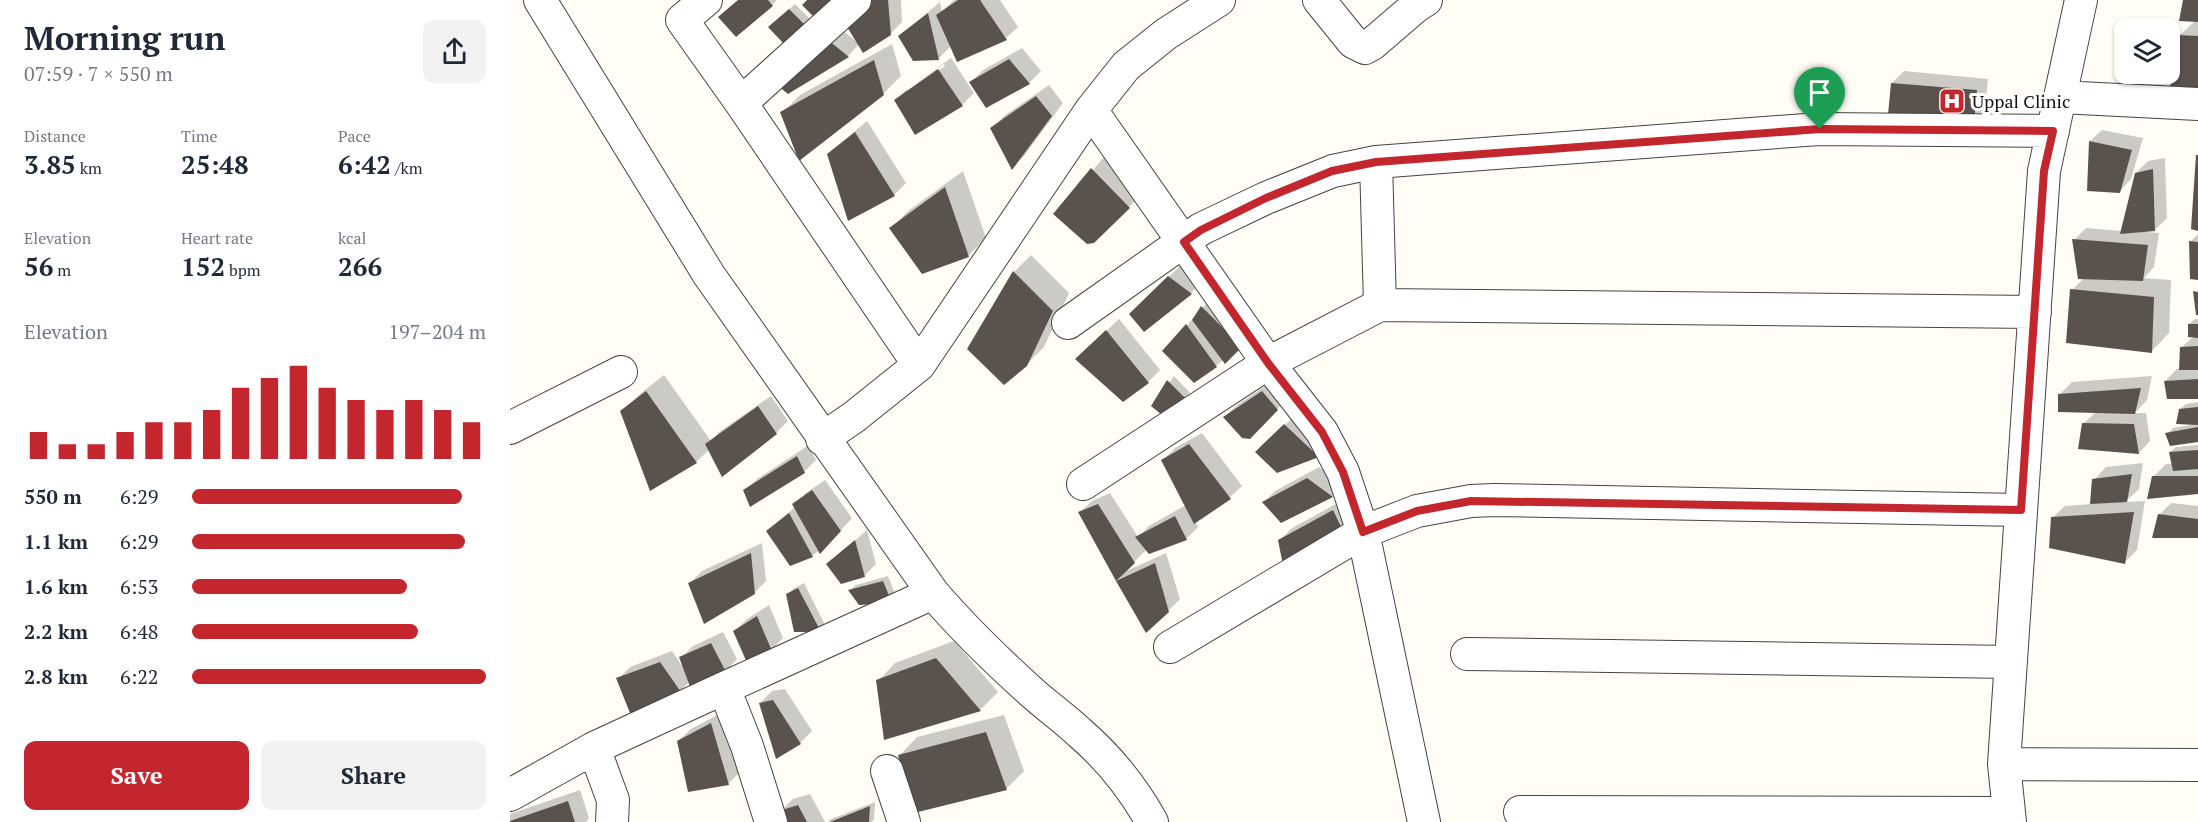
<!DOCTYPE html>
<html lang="en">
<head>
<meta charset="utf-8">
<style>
	body { margin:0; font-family:"PT Serif",serif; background:#f2f2f3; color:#1f2937; height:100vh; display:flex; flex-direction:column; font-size:22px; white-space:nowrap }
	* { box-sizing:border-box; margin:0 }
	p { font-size:20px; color:#747a83 }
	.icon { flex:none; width:33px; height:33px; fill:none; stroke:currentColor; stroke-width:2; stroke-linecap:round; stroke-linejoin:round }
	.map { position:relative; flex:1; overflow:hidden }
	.details { display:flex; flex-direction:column; background:#fff; width:510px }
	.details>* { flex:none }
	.controls { position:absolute; left:1604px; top:18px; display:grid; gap:12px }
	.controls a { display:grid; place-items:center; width:66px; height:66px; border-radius:12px; background:#fff; box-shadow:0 2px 4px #0004; font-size:30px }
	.pin { position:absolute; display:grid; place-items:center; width:51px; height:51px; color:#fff; margin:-62px -26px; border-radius:50% 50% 50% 0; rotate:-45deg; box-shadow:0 0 6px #0007 }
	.pin .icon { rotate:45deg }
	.round { display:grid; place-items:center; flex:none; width:63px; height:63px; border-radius:12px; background:#f2f2f3 }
	.head { display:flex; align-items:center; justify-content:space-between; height:102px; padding:0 24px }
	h1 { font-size:33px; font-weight:700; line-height:45px }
	.figures { display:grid; grid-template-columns:repeat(3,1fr); gap:9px; height:102px; padding:6px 24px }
	.figures div { display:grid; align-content:center }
	.figures b { font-size:26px; font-weight:700 }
	.figures small { font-size:16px; font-weight:400 }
	.figures p { font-size:16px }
	.chart { height:168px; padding:12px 24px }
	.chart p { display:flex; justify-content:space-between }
	.chart svg { width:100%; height:108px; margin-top:6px; stroke:#c4262e; stroke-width:6 }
	.primary-button { display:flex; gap:12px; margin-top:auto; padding:12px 24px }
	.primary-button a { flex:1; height:69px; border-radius:12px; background:#c4262e; color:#fff; font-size:24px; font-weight:700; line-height:69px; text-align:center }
	.primary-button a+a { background:#f2f2f3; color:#1f2937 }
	ul { padding:0 24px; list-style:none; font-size:20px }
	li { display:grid; grid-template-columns:96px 72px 1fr; align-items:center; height:45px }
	li i { height:15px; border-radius:8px; background:#c4262e }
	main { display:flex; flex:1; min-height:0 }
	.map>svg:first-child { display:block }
	.shadow { fill:#0003 }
	.building { fill:#5a524d }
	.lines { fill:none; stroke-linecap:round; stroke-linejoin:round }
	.minor-casing { stroke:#444; stroke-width:34 }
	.minor { stroke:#fff; stroke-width:32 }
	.route-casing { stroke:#fff; stroke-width:12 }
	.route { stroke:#c4262e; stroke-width:8 }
	.labels { text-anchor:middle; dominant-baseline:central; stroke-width:6; stroke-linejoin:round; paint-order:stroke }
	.poi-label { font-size:18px; fill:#111; stroke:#fff; text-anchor:start }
</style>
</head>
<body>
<main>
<section class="details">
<div class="head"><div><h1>Morning run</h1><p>07:59 · 7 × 550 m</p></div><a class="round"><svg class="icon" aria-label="share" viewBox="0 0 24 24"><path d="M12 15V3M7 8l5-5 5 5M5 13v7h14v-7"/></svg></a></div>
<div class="figures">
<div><p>Distance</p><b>3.85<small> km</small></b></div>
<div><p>Time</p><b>25:48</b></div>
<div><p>Pace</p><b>6:42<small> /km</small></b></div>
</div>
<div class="figures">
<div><p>Elevation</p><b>56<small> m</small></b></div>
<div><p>Heart rate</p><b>152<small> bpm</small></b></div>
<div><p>kcal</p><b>266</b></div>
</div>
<div class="chart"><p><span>Elevation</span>197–204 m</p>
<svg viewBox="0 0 160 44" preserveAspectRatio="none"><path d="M5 44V33M15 44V38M25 44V38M35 44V33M45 44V29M55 44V29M65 44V24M75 44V15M85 44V11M95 44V6M105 44V15M115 44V20M125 44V24M135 44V20M145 44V24M155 44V29"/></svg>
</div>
<ul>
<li><b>550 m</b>6:29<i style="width:92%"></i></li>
<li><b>1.1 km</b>6:29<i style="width:93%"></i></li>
<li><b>1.6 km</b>6:53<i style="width:73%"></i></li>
<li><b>2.2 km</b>6:48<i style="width:77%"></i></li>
<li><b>2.8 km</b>6:22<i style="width:100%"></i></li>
</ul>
<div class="primary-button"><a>Save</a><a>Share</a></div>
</section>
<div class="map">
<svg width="1688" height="822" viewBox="0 0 1688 822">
	<rect width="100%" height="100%" fill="#fffdf5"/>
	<path class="shadow" d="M228,0h39l-5,5z
		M361,0h30l1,22 -12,12 -31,10 -11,12 -60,36 53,-63 16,13 1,-32z
		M444,0h46l18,27 -12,11 -48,22 -6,-15 -14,14 -39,-22 41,-35 2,9z
		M1675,0h13v88l-19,-52 17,-16z
		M285,4l15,15 -24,24 -10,-22z
		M382,44l9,32 -18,18 -101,19 18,-18z
		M512,48l19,23 -12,12 -42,23 -16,-24 12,-12z
		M441,58l23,35 -12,12 -46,28 -20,-33 11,-11v4l38,-27 -1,-2 -36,25z
		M1394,71l84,8 -3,30 -11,12 -82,-38z
		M539,85l14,18 -39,53 -12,12 -20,-40 12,-12z
		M357,121l39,62 -12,12 -66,-41z
		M1592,130l41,8 -12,41 -12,13 -29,-51z
		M594,157l37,38 -47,47 -39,-28z
		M1655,158l2,60 -12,12h-9v2l13,1 -5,34 -10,11 27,2 -2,53 -17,18 -80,-61 12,-12 -10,-38 12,-12 36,3 14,-58 12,-12z
		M453,171l23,67 -17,17 -47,17 -31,-43 17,-18z
		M1688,234v44l-7,-37z
		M521,255l38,38 -25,54 -18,18 -57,-16 45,-77z
		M671,265l22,16 -12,12 -47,37 -13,-16z
		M704,295l39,39 -37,32 -52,-15z
		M609,319l41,51 -12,12 -25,18 -46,-41z
		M1685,319h3v79l-33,-17 12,-12h4v-21l13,-12 -5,-12z
		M154,375l47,66 8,-9 52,-36 17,25 -12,12 -66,16 -14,13 -74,-51 18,-17z
		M664,376l16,17 -5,5 -32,7z
		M1642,376l-5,24 -12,13h11l4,28 -11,12 -56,-29 13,-12 -36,-18 12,-12z
		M764,380l15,17 -40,41 -24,-21 12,-12z
		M1688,402v38l-31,-6 6,-6 17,-3 -10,-16 6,-5z
		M787,413l21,43 -60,-4z
		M692,433l40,53 -12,11 -35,24 3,6 -12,12 -39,10 -23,23 42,-19 14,46 -12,12 -51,-30 -37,-69 12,-11 18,-8 28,44 11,-11 37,-21 -23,-45 12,-12z
		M299,445l7,15 -12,12 -59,19 12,-12z
		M1688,445v48l-44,-17 12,-12h7l-3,-12 6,-5z
		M1633,463l-4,26 -14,13 20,-1 -8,49 -12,12 -73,-44 13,-12 26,-2 3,-24 12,-13z
		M809,467l24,18 -11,11 -50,25 -18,-19 11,-11z
		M315,480l27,38 -20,22 -20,16 -44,-25 27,-24 -1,-2 12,-12z
		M835,499l9,18 -12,12 -62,11 12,-12z
		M1661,503l27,3v31l-39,-22z
		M357,530l9,34 -12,12 -36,-12z
		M252,543l4,38 -12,12 -64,-10 12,-12z
		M378,576l8,20 -5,6 -41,-12 6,-5z
		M294,583l21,42 -5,5 -33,-35 6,-6z
		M259,605l14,33 -12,12 -36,-19 12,-12z
		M213,632l14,27 -11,12 -36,10 -10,10 -62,-12 12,-12 42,-16 10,15 -1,-8 12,-12z
		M444,641l44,51 -18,18 -95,28 -7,-57 17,-18z
		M275,689l27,42 -12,12 -40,-40 12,-12z
		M213,712l17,60 -12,12 -50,-43 13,-12z
		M494,715l20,56 -18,18 -106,-34 17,-18z
		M70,790l9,28 -3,4h-76v-8z
		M300,794l15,28h-40l-4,-11 12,-12z
		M365,802l-1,17 -2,3h-44l3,-3z"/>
	<path class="building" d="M228,0h30l5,6 -37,31 -18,-20z
		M297,0h28l-21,17 -12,-12z
		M361,0h17l3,35 -28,18 -19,-31z
		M448,0h22l27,40 -50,22 -21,-47z
		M1673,0h15v22l-19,-1z
		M279,9l17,17 -21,19 -17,-18z
		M418,13l11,47 -26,1 -15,-25z
		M1668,35l20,1v53l-28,-1z
		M318,40l21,17 -61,37 -11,-9z
		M499,59l21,25 -44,24 -17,-26z
		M364,60l10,35 -85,66 -19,-49z
		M428,69l25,37 -48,29 -21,-35z
		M1381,83l86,7 -3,33 -86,-8z
		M526,96l16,20 -40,54 -22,-42z
		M345,132l40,64 -47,25 -21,-67z
		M1579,141l43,9 -12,43 -33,-2z
		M1686,155h2v76l-7,-2z
		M581,168l39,40 -36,35 -7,1 -34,-30z
		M1643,169l2,62 -35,3 15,-61z
		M435,187l24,70 -47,17 -33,-46z
		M1562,239l76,6 -5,36 -65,-2z
		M1679,241l9,1v38l-8,-1z
		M503,271l40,40 -26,55 -23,19 -37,-36z
		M658,276l24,18 -48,38 -15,-18z
		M1560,289l84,8 -2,56 -86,-10z
		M1683,291l5,1v23h-2z
		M691,306l41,41 -17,17 -33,-44z
		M676,324l31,43 -23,16 -32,-32z
		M1678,324h10v14l-10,-1z
		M596,330l43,53 -26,19 -48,-43z
		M1688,346v24h-19l1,-23z
		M1688,379v20h-31l-3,-18z
		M657,380l19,19 -24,16 -11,-9z
		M1631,388l-6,26 -77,-2v-18z
		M136,391l51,72 -47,28 -30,-80z
		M752,391l16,19 -28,29 -8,-1 -19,-21z
		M248,406l19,28 -55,43 -17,-33z
		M1688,407v18l-22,-1 3,-15z
		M1572,423l52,1 5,30 -61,-5z
		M774,424l35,33 -42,16 -22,-21z
		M1688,427v15l-28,4 -5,-13z
		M679,444l42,55 -37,25 -33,-64z
		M1688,450v19l-25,2 -4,-19z
		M287,456l8,17 -55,34 -7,-17z
		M1622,474l-5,28 -37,2 2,-25z
		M1642,476h46v18l-51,5z
		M797,478l26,19 -52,26 -19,-21z
		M302,490l29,41 -21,23 -28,-50z
		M588,504l37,59 -19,18 39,-18 14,49 -23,21 -30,-52 -38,-69z
		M823,510l10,21 -60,34 -5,-25z
		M1624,512l-9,52 -76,-16 2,-31z
		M279,513l24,44 -23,9 -24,-35z
		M1648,514l40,5v19h-46z
		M665,516l12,24 -38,14 -14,-17z
		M345,540l10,37 -24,7 -15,-20z
		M241,553l4,41 -51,30 -16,-41z
		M373,581l9,22 -33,2 -11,-15z
		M288,588l23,44h-27l-8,-38z
		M247,616l15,35 -24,14 -15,-34z
		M201,643l15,29 -34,20 -13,-35z
		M426,658l45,53 -97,29 -8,-60z
		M150,662l21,30 -51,21 -14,-35z
		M263,700l28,44 -25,15 -17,-56z
		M201,723l18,62 -41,7 -11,-51z
		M476,732l21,58 -93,23 -16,-58z
		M58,801l7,21h-65v-1z
		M288,805l9,17h-23l-5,-11z
		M360,806l-1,16h-39z"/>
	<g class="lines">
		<g class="minor-casing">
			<path id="minor" d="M30,0l169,275 224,318c29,34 61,65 94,95 17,16 36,29 53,45 29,25 53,55 72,89
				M196,0l-24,20 59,83
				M345,0l-114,103 178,262
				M809,0l34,42 12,6 7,-4 43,-37 11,-7
				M1550,97l138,7
				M581,110l177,253 54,69 21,40 20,60 61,290
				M866,162l4,143
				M558,323l133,-94 65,-31 67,-27 43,-9 443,-33 234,2
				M0,428l111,-56
				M312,439l32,-22 65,-52 172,-255 35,-44 40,-32 53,-34
				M573,484l185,-121 112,-58 655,7
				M660,647l193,-115 54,-21 54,-10 23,-1 527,10
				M957,654l544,8
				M1494,764l194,1
				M377,771l17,51
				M0,795l84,-47
				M1010,812l489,1
				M102,822l1,-22 -19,-52 130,-60
				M261,822l-24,-76 -23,-58 209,-95
				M1500,822l-6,-58 40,-593 37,-171"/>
		</g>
		<use href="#minor" class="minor"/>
	</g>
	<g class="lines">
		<g class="route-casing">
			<path id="route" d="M1310,129l233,2 -9,40 -23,339 -550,-9 -54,10 -54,21 -20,-60 -21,-40 -54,-69 -84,-121 17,-12 65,-32 66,-27 44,-9z"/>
		</g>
		<use href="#route" class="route"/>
	</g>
	<defs>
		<g id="hospital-square" transform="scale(1.35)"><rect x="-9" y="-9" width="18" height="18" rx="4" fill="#c4262e" stroke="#fff"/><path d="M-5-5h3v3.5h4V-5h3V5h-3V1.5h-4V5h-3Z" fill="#fff"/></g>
	</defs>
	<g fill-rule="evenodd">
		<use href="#hospital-square" x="1442" y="101"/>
	</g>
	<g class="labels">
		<g class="poi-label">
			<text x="1462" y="101">Uppal Clinic</text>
		</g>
	</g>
</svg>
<div class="controls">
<a><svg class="icon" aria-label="layers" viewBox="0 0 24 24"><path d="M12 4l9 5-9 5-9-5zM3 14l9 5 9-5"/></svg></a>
</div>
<div class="pin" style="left:1310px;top:129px;background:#1e9e55"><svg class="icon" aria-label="arrive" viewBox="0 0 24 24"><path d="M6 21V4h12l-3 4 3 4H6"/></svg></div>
</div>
</main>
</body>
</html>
